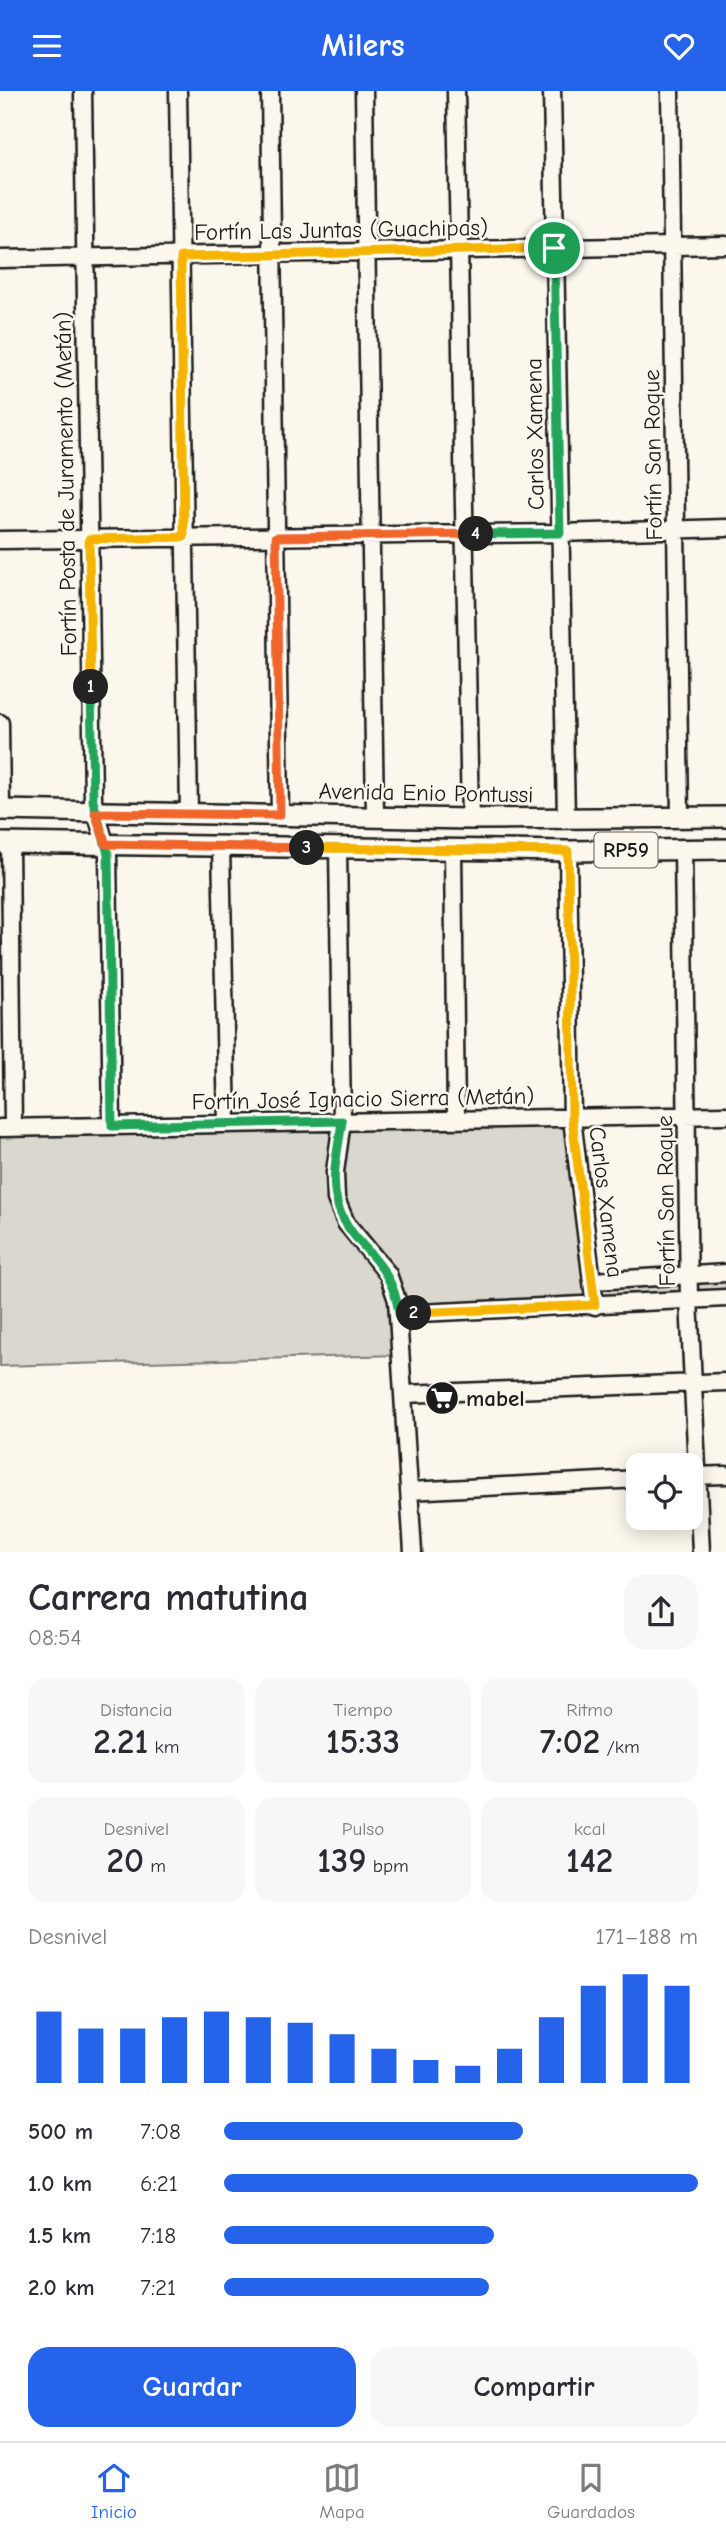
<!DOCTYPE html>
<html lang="es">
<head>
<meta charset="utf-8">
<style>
	body { margin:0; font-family:"Comic Neue",sans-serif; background:#f7f7f7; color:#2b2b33; height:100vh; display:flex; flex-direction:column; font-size:26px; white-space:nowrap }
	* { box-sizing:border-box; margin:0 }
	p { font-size:23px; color:#7c7c81 }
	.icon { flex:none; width:38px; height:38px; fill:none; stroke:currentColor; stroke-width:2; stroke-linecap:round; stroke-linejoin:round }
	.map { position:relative; height:1461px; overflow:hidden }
	.sheet { display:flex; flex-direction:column; background:#fff; flex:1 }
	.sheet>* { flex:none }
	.buttons { position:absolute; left:626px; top:1362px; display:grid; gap:14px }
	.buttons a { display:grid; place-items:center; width:77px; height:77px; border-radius:14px; background:#fff; box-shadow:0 4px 18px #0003; font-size:35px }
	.pin { position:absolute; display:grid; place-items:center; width:60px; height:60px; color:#fff; margin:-30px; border:4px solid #fff; border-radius:50%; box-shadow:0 2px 7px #0007 }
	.km { position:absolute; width:35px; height:35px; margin:-18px; border-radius:50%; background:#222; color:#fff; font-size:19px; line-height:35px; text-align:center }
	.round { display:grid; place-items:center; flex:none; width:74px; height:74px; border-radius:21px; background:#f7f7f7 }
	.head { display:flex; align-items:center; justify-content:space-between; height:119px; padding:0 28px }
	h1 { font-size:38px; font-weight:600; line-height:52px }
	.figures { display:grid; grid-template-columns:repeat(3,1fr); gap:10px; height:119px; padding:7px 28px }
	.figures div { display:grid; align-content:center; border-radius:18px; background:#f7f7f7; text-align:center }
	.figures b { font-size:35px; font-weight:600 }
	.figures small { font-size:19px; font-weight:400 }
	.figures p { font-size:19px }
	.chart { height:196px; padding:14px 28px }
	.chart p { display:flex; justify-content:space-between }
	.chart svg { width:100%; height:126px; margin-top:7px; stroke:#2563eb; stroke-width:6 }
	.cta { display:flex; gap:14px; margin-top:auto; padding:14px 28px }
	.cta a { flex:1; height:80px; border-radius:21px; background:#2563eb; color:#fff; font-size:28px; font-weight:600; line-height:80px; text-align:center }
	.cta a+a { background:#f7f7f7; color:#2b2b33 }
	ul { padding:0 28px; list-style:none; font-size:23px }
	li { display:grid; grid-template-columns:112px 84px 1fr; align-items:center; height:52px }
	li i { height:18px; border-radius:9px; background:#2563eb }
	header { display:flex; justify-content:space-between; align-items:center; height:91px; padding:0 28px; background:#2563eb; color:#fff; font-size:32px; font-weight:600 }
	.tab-bar { display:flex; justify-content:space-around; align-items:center; height:98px; border-top:2px solid #e1e1e2; background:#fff; font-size:19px; color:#7c7c81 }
	.tab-bar a { display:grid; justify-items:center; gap:4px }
	.tab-bar .active { color:#2563eb }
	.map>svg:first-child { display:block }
	.green { fill:#dad7ce; stroke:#7b7a75; stroke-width:2 }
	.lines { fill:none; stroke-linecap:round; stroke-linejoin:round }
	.minor-casing { stroke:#1c1c1c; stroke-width:21 }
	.major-casing { stroke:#1c1c1c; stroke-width:24 }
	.minor { stroke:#fbf7ec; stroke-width:16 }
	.major { stroke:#fbf7ec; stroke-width:19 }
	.split-1-casing { stroke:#fff; stroke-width:14 }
	.split-2-casing { stroke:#fff; stroke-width:14 }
	.split-3-casing { stroke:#fff; stroke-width:14 }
	.split-4-casing { stroke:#fff; stroke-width:14 }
	.split-5-casing { stroke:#fff; stroke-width:14 }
	.split-1 { stroke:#f5b400; stroke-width:9 }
	.split-2 { stroke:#22a559; stroke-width:9 }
	.split-3 { stroke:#f5b400; stroke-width:9 }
	.split-4 { stroke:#f0652b; stroke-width:9 }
	.split-5 { stroke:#22a559; stroke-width:9 }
	.labels { text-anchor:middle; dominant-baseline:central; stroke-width:5; stroke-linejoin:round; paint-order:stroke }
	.shield { fill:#fbf7ec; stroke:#5f5e5a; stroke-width:2 }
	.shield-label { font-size:21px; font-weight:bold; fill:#1c1c1c }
	.street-label { font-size:23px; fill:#1c1c1c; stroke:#fbf7ec }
	.poi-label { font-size:23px; font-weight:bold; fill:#1c1c1c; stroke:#fbf7ec; text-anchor:start }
</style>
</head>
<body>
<header><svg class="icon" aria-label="menu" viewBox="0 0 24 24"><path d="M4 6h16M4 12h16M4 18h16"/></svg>Milers<svg class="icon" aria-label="heart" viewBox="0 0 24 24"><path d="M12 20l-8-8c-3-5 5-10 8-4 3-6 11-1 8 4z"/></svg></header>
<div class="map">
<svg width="726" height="1461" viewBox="0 0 726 1461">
	<rect width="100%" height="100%" fill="#fbf7ec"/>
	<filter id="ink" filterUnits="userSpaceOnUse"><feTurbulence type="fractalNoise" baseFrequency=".0143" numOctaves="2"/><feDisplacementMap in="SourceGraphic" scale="14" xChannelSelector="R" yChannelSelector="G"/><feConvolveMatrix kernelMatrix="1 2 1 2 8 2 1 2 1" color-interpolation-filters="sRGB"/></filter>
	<g filter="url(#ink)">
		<path class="green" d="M571,1030l19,160 136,-7v22l-328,18 1,41 -399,11v-235z"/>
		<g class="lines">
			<g class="minor-casing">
				<path id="minor" d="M83,0l10,710 15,53 4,272
					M178,0l11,723
					M270,0l10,724
					M364,0l11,725
					M456,0l14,728
					M552,0l14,728
					M670,0l10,726
					M0,168l726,-14
					M0,449l560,-7 166,-5
					M0,632l1,87
					M10,752l3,284
					M221,755l6,278
					M338,757l4,273 -7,51 1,27 10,24 42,51 9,26 16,252
					M453,759l3,268
					M683,759l6,450 12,252
					M568,760l4,268 23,187
					M0,1037l726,-13
					M593,1190l133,-8
					M399,1223l327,-16
					M404,1303l322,-12
					M691,1385l35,-1
					M409,1400l230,-12"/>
			</g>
			<g class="major-casing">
				<path id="major" d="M0,719l470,9 256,-2
					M0,752l568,8 158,-2"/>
			</g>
			<use href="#minor" class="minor"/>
			<use href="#major" class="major"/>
		</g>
	</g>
	<g class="lines" filter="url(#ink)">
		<g class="split-1-casing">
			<path id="split-1" d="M91,596l-2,-148 95,-2 -3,-280 373,-9"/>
		</g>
		<g class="split-2-casing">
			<path id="split-2" d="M91,596l2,114 15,53 4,272 230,-5c-3,26 -12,55 -5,81 11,45 55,53 62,112l15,-1"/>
		</g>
		<g class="split-3-casing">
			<path id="split-3" d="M307,757l261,3 4,268 23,186 -181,8"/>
		</g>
		<g class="split-4-casing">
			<path id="split-4" d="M307,757l-201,-4 -11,-31 185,2 -4,-278 200,-3"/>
		</g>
		<g class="split-5-casing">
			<path id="split-5" d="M476,443l84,-1 -6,-285"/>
		</g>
		<use href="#split-1" class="split-1"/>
		<use href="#split-2" class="split-2"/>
		<use href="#split-3" class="split-3"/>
		<use href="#split-4" class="split-4"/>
		<use href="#split-5" class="split-5"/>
	</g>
	<defs>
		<g id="supermarket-disc" transform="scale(1.75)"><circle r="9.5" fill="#1c1c1c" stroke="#fbf7ec"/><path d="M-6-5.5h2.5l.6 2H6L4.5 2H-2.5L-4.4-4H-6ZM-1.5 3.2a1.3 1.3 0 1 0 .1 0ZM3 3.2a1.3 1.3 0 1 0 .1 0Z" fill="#fff"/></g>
	</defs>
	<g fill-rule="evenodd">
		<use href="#supermarket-disc" x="442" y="1307"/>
	</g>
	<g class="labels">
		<rect class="shield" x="594.5" y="741.5" width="63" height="35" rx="5"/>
		<g class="shield-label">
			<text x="626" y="759">RP59</text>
		</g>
		<g class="street-label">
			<text transform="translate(341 139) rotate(-1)">Fortín Las Juntas (Guachipas)</text>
			<text transform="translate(535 343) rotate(-91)">Carlos Xamena</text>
			<text transform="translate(653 364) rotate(-91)">Fortín San Roque</text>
			<text transform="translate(66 393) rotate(-91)">Fortín Posta de Juramento (Metán)</text>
			<text transform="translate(426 702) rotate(1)">Avenida Enio Pontussi</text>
			<text transform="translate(363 1008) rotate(-1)">Fortín José Ignacio Sierra (Metán)</text>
			<text transform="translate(666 1110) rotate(-91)">Fortín San Roque</text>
			<text transform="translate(606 1111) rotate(83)">Carlos Xamena</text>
		</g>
		<g class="poi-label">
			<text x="466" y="1307">mabel</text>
		</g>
	</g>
</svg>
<div class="buttons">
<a><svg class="icon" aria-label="locate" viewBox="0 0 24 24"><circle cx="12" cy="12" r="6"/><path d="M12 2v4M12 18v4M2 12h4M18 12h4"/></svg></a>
</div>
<div class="pin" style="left:554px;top:157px;background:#1e9e55"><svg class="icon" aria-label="arrive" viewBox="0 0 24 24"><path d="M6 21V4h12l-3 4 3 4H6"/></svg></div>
<b class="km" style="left:91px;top:596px">1</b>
<b class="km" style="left:414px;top:1222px">2</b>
<b class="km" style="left:307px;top:757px">3</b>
<b class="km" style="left:476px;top:443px">4</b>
</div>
<section class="sheet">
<div class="head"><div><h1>Carrera matutina</h1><p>08:54</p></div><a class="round"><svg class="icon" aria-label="share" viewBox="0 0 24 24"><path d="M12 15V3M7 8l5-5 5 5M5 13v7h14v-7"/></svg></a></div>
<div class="figures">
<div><p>Distancia</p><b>2.21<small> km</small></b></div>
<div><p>Tiempo</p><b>15:33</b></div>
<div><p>Ritmo</p><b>7:02<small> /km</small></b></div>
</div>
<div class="figures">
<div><p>Desnivel</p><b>20<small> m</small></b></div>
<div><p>Pulso</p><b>139<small> bpm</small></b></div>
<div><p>kcal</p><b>142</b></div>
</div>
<div class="chart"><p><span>Desnivel</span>171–188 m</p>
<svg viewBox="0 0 160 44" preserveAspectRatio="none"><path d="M5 44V19M15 44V25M25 44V25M35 44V21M45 44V19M55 44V21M65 44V23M75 44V27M85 44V32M95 44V36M105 44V38M115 44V32M125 44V21M135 44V10M145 44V6M155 44V10"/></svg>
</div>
<ul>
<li><b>500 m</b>7:08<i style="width:63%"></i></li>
<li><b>1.0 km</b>6:21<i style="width:100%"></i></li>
<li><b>1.5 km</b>7:18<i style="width:57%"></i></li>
<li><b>2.0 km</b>7:21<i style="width:56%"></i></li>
</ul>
<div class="cta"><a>Guardar</a><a>Compartir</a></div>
</section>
<nav class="tab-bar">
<a class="active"><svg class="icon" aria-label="home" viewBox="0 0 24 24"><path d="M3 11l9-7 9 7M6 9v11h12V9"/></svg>Inicio</a>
<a><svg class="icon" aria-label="map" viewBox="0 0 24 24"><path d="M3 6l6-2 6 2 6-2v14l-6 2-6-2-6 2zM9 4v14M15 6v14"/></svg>Mapa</a>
<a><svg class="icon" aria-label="saved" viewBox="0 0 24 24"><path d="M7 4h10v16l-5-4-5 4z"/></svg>Guardados</a>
</nav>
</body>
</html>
